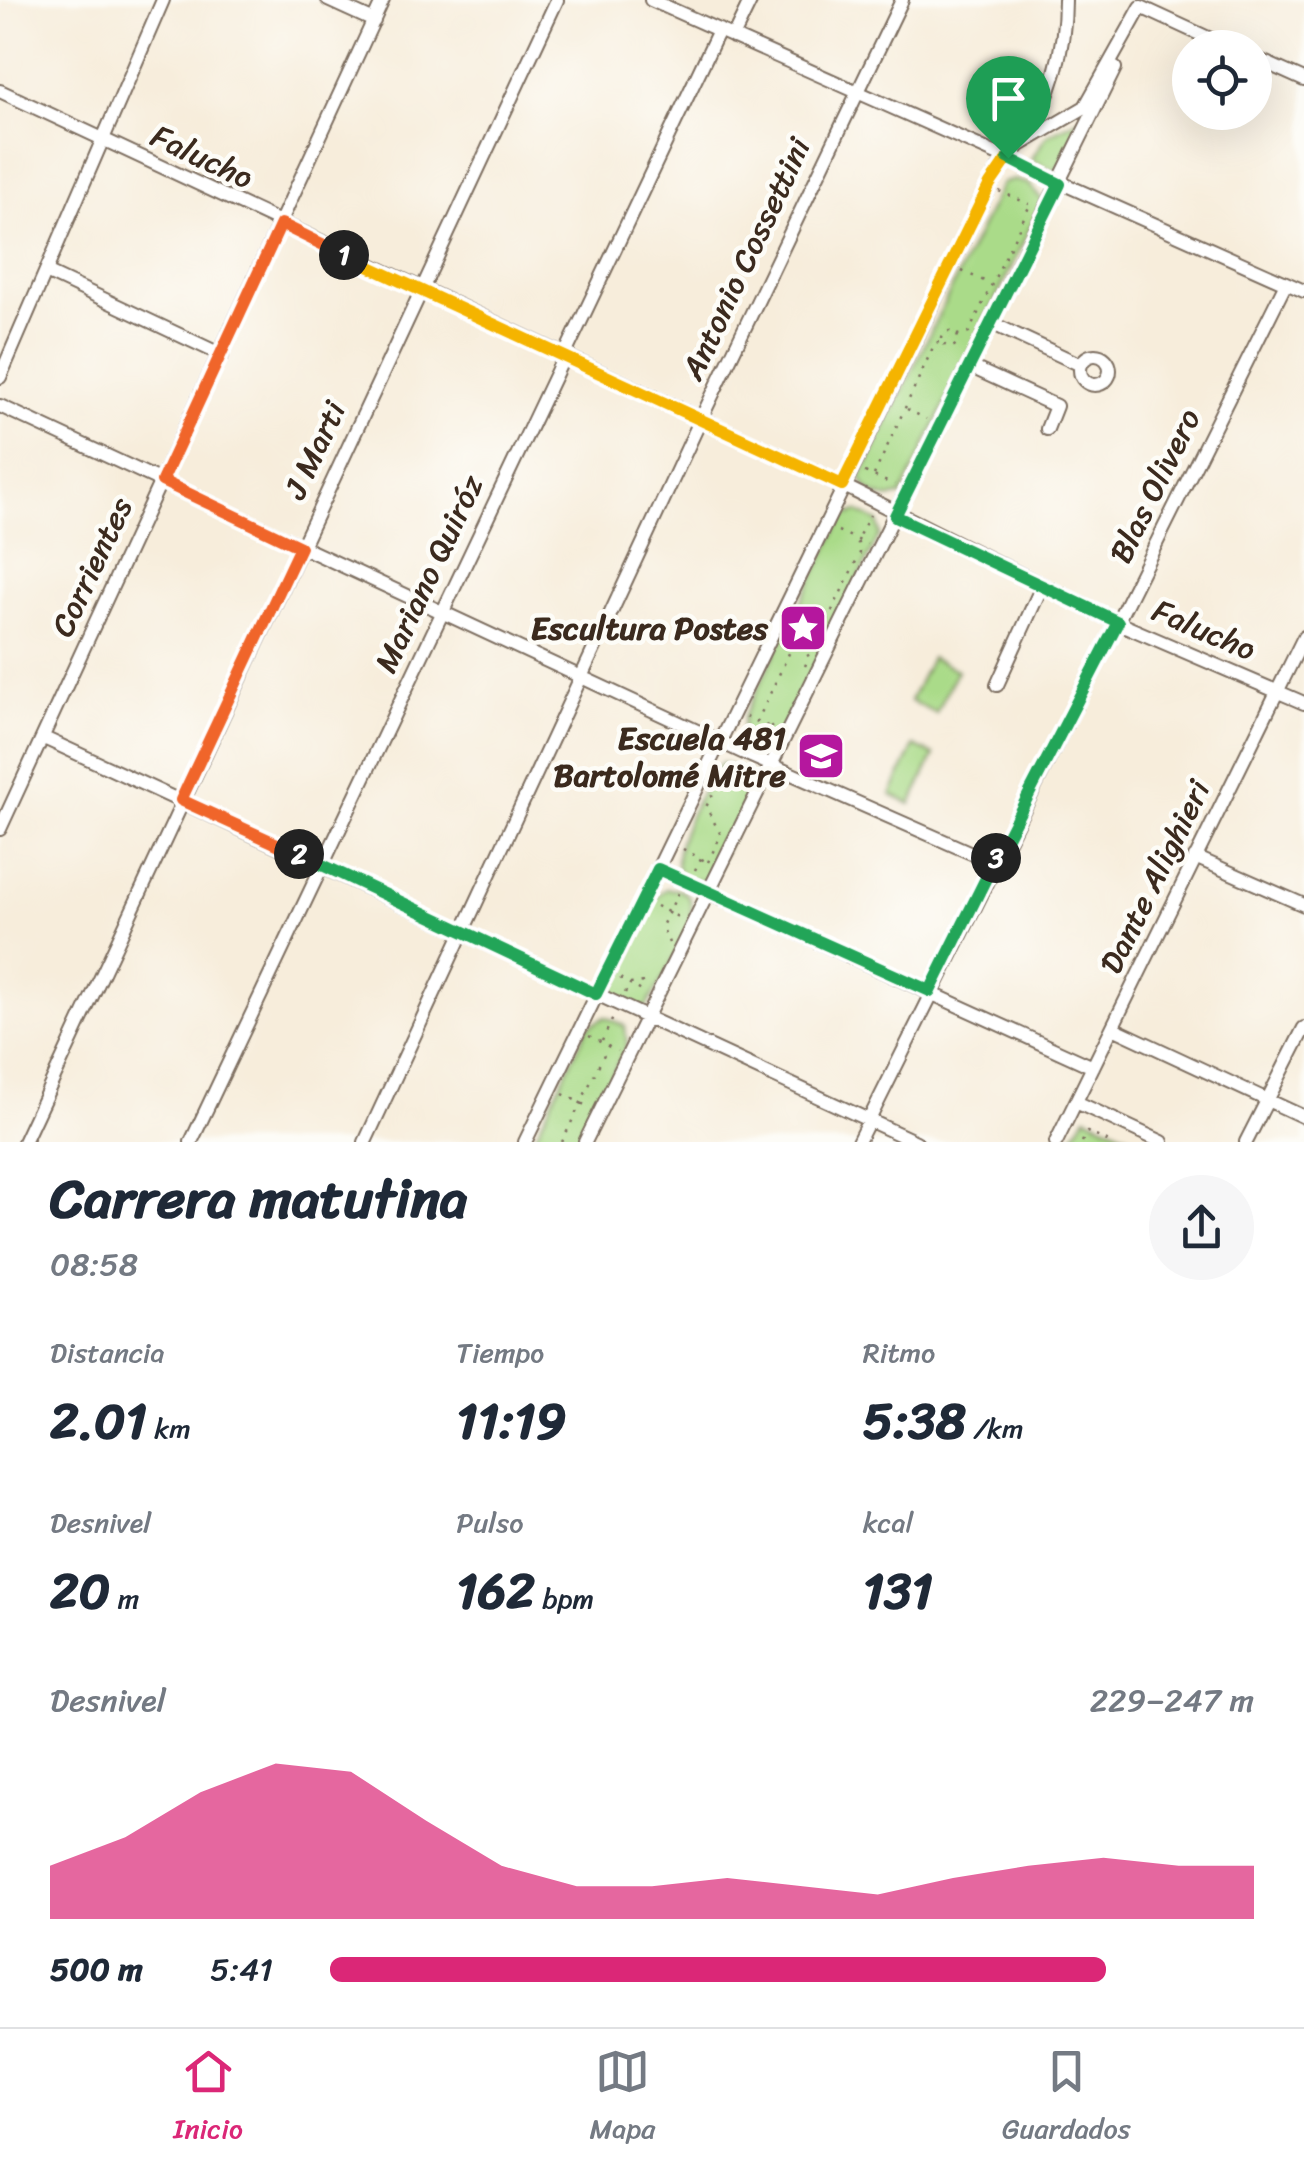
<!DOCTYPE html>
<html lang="es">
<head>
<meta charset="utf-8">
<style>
	body { margin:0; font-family:Sriracha,sans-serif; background:#f6f6f7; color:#1f2937; height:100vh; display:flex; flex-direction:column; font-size:38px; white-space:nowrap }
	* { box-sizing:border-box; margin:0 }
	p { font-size:32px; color:#747a83 }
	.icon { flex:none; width:55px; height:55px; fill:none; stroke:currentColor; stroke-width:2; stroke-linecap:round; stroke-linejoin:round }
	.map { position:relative; height:1142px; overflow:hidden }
	.side { display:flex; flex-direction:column; background:#fff; flex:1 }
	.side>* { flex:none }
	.tools { position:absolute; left:1172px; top:30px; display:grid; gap:20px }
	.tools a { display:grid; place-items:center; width:100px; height:100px; border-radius:50%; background:#fff; box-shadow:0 10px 40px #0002; font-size:50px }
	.pin { position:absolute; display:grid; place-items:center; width:85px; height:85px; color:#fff; margin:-102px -42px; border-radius:50% 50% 50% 0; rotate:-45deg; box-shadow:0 0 10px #0007 }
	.pin .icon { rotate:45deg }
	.km { position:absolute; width:50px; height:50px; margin:-25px; border-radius:50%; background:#222; color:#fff; font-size:28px; line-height:50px; text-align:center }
	.round { display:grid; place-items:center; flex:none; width:105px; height:105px; border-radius:52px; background:#f6f6f7 }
	.headline { display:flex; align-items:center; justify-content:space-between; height:170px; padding:0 50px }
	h1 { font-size:55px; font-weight:700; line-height:75px }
	.metrics { display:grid; grid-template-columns:repeat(3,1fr); gap:15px; height:170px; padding:10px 50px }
	.metrics div { display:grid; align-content:center }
	.metrics b { font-size:50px; font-weight:700 }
	.metrics small { font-size:28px; font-weight:400 }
	.metrics p { font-size:28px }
	.chart { height:280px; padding:20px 50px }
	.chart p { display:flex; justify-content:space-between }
	.chart svg { width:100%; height:180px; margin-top:10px; fill:#db2777; opacity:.7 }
	ul { padding:0 50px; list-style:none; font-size:32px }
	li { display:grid; grid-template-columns:160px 120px 1fr; align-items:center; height:75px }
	li i { height:25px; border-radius:12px; background:#db2777 }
	.menu { display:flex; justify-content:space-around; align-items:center; height:140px; border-top:2px solid #e0e1e3; background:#fff; font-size:28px; color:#747a83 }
	.menu a { display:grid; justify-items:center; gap:5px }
	.menu .on { color:#db2777 }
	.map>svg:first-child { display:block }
	.green { fill:#aadb89; stroke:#728254; stroke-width:2.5 }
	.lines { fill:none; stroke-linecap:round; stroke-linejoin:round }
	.minor-casing { stroke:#7d6e60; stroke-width:16 }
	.path { stroke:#7d6e60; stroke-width:2.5; stroke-dasharray:2.5 8; stroke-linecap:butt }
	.minor { stroke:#fff; stroke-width:12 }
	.split-1-casing { stroke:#fff; stroke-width:20 }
	.split-2-casing { stroke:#fff; stroke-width:20 }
	.split-3-casing { stroke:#fff; stroke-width:20 }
	.split-4-casing { stroke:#fff; stroke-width:20 }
	.split-1 { stroke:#f5b400; stroke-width:12 }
	.split-2 { stroke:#f0652b; stroke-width:12 }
	.split-3 { stroke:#22a559; stroke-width:12 }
	.split-4 { stroke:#22a559; stroke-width:12 }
	.labels { text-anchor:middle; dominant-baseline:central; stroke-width:9; stroke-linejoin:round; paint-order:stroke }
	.street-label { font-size:32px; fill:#3b2a1e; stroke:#fdfcf7 }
	.poi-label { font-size:32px; font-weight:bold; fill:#3b2a1e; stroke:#fdfcf7; text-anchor:end }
</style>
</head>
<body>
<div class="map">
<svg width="1304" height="1142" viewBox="0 0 1304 1142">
	<rect width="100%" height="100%" fill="#fdfcf7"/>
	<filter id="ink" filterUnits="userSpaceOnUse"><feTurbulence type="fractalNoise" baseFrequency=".01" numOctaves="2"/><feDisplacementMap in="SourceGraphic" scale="20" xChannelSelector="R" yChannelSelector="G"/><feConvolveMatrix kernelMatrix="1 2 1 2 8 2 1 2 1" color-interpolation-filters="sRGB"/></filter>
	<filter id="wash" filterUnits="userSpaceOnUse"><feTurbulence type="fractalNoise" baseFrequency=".0048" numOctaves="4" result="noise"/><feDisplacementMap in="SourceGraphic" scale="40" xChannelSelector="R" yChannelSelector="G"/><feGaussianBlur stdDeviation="2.25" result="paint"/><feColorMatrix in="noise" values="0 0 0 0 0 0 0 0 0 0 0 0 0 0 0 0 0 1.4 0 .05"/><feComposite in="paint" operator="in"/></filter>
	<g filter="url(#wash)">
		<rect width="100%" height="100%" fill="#f7eddb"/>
		<path class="green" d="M1086,116l-29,55 -26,-11 16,-25z
			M1014,180l15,4 14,17 -142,295c-19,4 -34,0 -40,-19l141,-294z
			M857,511l21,11 2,12 -105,212 -18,1 -15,-15 2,-16 93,-186 8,-14z
			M931,658l26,12 -21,43 -26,-12z
			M914,746l20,9 -23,49 -20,-9z
			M722,763l28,10 7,15 -49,93 -21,-2 -8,-8c-11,-20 26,-92 43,-108z
			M666,889c61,-4 -6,92 -19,117l-8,3 -24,-11c-9,-23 30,-95 51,-109z
			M605,1017l20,9 2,18 -48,98h-47l56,-115z
			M1086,1116l57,26h-74z"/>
	</g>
	<g filter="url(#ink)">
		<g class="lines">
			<g class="minor-casing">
				<path id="minor" d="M328,0l46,21
					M651,0l653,291
					M1141,7l89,41
					M733,37l18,-37
					M1255,58l49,22
					M0,91l842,394 276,138 186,80
					M1024,139c28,-40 41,-90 41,-139
					M46,272l176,83
					M991,323l90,42
					M1080 370a15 15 0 1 1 30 0a15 15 0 1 1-30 0Z
					M969,366l87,40 -9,23
					M0,377l163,-377
					M0,406l742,346 252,111
					M997,685l45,-99
					M44,738l872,404
					M0,829l383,-829
					M1195,857l109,48
					M658,869l435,198
					M1113,1028l191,89
					M1076,1102l86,40
					M24,1142l533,-1142
					M191,1142l528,-1112
					M365,1142l335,-721 202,-421
					M525,1142l474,-974 21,-23 65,-38 56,-100
					M585,1142l530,-1074
					M858,1142l428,-859
					M1056,1142l248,-505
					M1246,1142l58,-114"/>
			</g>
			<path class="path" d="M999,191l30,13
				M962,271l29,13
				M942 339a8 8 0 1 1 16 0a8 8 0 1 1-16 0Z
				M957,335l12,-3 61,-127
				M907,409l19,10
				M865,472l29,13
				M874,475l61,-132 8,-2
				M838,531l29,13
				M805,666l4,-9 -7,-12 12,-24 14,-2 32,-66 -3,-14 13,-24
				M746,717l24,10
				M770,727l7,-5
				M748,741l43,-92 10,-3
				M717,778l28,14
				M683,849l24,13
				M708,862l13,-27 -15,-28 10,-19 9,1 11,-24
				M695,870l6,-12
				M656,906l24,12
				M669,943l-7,-17 17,-35
				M620,978l23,14
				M625,993l5,-9 21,-3
				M589,1036l28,15
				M602,1041l11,-23
				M563,1094l24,12
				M562,1142l46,-96
				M1082,1142l5,-10 22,10"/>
			<use href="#minor" class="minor"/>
		</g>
	</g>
	<g class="lines" filter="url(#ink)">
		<g class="split-1-casing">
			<path id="split-1" d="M344,255l498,230 148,-301 18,-26"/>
		</g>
		<g class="split-2-casing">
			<path id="split-2" d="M299,854l-118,-54 119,-253 -138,-66 119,-257 63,31"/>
		</g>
		<g class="split-3-casing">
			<path id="split-3" d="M299,854l297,140 62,-125 272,122 66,-133"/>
		</g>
		<g class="split-4-casing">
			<path id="split-4" d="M996,858l122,-236 -223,-106 165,-332 -52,-26"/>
		</g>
		<use href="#split-1" class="split-1"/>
		<use href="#split-2" class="split-2"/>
		<use href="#split-3" class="split-3"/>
		<use href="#split-4" class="split-4"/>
	</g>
	<defs>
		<g id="sight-square" transform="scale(2.5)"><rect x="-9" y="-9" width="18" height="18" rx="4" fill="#b5179e" stroke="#fdfcf7"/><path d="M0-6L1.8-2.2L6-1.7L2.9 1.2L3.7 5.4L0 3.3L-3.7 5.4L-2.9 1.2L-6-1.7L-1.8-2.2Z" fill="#fff"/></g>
		<g id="school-square" transform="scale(2.5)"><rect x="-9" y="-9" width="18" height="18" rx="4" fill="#b5179e" stroke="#fdfcf7"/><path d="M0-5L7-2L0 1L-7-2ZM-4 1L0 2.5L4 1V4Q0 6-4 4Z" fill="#fff"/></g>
	</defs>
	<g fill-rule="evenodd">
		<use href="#sight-square" x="803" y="628"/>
		<use href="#school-square" x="821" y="756"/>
	</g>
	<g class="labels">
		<g class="street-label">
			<text transform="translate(202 157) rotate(25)">Falucho</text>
			<text transform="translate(746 259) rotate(-65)">Antonio Cossettini</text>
			<text transform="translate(315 450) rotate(-65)">J Marti</text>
			<text transform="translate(1155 486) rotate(-64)">Blas Olivero</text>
			<text transform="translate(92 567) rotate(-65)">Corrientes</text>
			<text transform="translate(429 574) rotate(-65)">Mariano Quiróz</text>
			<text transform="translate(1204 630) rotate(23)">Falucho</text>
			<text transform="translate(1155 877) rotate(-64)">Dante Alighieri</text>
		</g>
		<g class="poi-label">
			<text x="768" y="628">Escultura Postes</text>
			<text x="786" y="738">Escuela 481<tspan x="786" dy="37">Bartolomé Mitre</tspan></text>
		</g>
	</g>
</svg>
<div class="tools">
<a><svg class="icon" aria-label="locate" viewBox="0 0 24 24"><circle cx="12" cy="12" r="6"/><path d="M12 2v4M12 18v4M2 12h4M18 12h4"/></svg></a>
</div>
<div class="pin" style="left:1008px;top:158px;background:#1e9e55"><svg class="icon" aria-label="arrive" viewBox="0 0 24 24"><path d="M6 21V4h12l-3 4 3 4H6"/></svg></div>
<b class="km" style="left:344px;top:255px">1</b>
<b class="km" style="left:299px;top:854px">2</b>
<b class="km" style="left:996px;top:858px">3</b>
</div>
<section class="side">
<div class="headline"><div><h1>Carrera matutina</h1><p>08:58</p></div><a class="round"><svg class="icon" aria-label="share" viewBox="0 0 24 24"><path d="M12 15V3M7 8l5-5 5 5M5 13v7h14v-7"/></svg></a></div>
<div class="metrics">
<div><p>Distancia</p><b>2.01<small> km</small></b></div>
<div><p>Tiempo</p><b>11:19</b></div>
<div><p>Ritmo</p><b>5:38<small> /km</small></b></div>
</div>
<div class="metrics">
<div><p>Desnivel</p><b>20<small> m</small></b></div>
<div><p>Pulso</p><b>162<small> bpm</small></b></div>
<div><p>kcal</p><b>131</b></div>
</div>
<div class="chart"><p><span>Desnivel</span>229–247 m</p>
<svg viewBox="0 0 160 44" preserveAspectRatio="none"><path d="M0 44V31L10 24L20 13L30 6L40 8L50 20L60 31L70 36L80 36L90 34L100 36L110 38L120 34L130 31L140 29L150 31L160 31V44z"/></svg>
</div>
<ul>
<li><b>500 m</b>5:41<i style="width:84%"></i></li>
</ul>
</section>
<nav class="menu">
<a class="on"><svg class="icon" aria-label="home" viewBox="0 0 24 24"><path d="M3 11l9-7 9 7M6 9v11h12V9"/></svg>Inicio</a>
<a><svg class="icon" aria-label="map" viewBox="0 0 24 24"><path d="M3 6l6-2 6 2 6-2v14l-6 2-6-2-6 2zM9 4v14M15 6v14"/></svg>Mapa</a>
<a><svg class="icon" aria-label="saved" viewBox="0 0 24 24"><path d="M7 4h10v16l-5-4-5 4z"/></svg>Guardados</a>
</nav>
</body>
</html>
